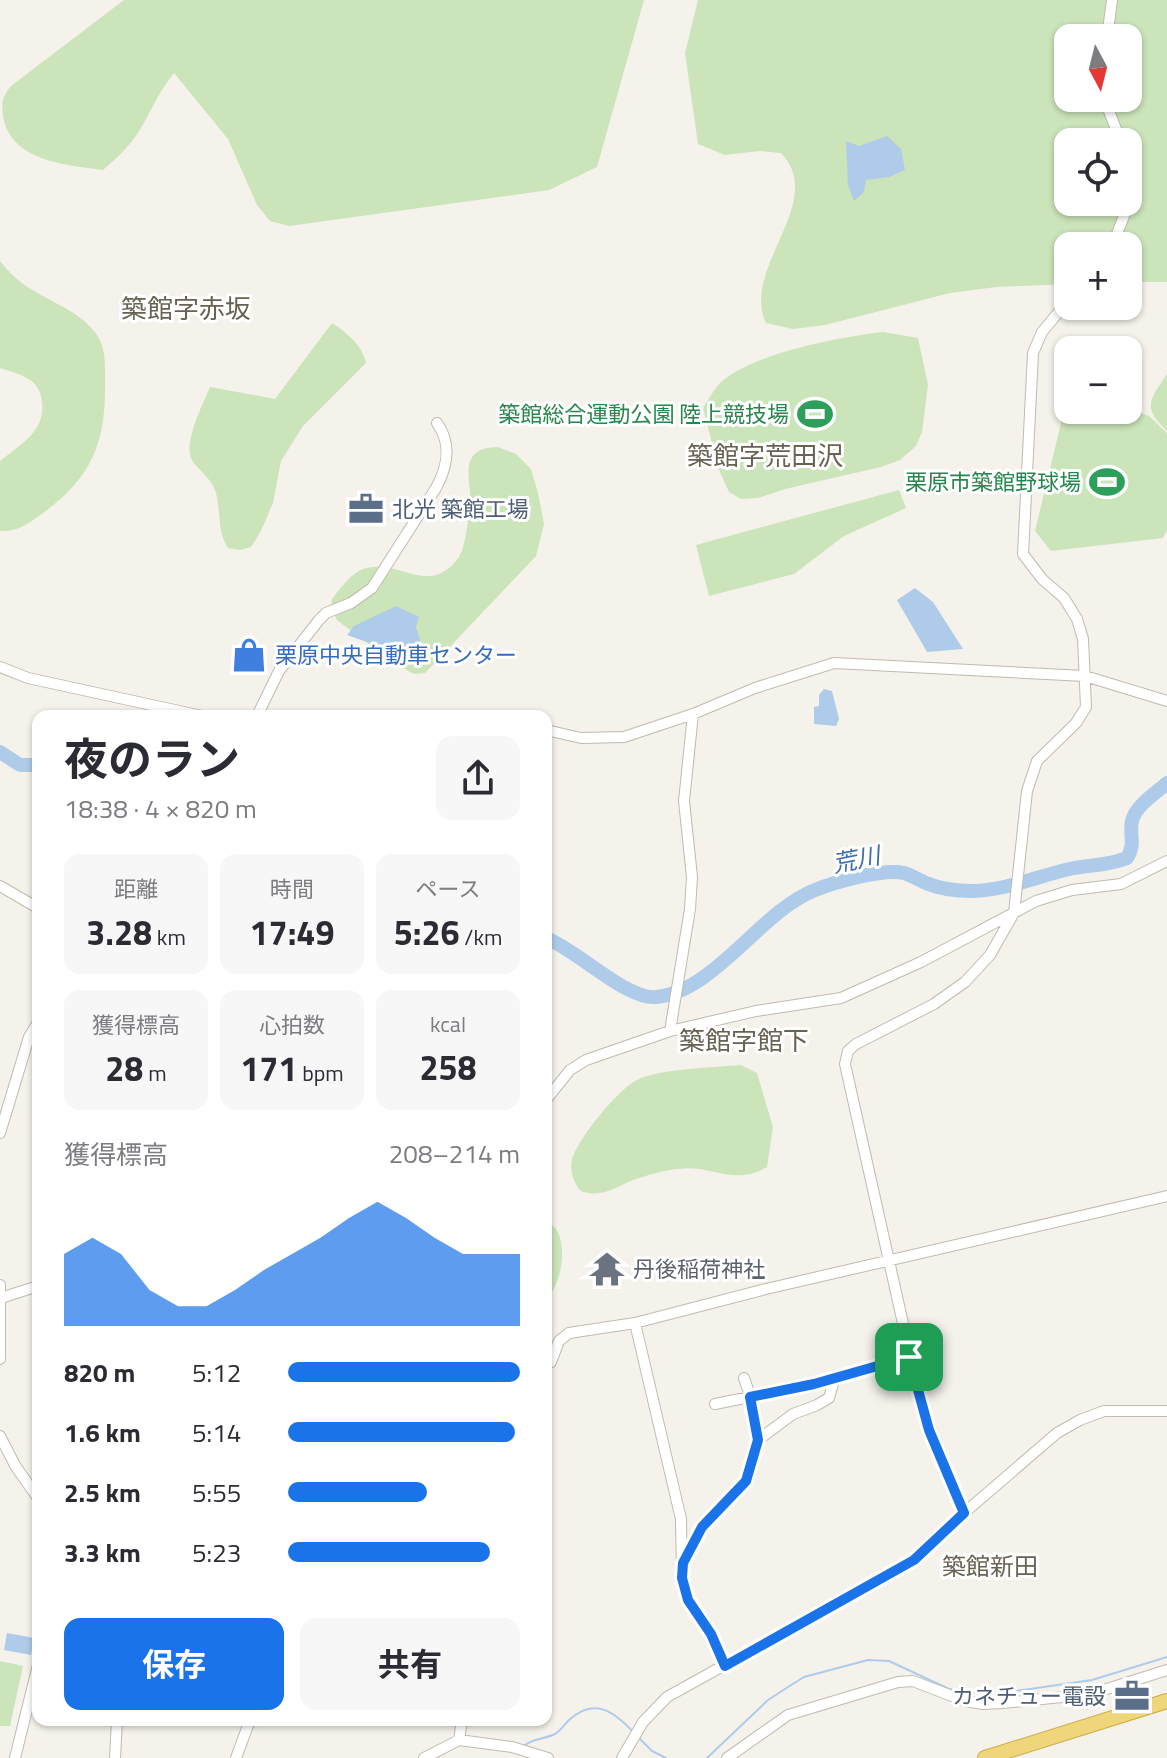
<!DOCTYPE html>
<html lang="ja">
<head>
<meta charset="utf-8">
<style>
	body { margin:0; font-family:"Titillium Web","Noto Sans JP",sans-serif; background:#f7f7f7; color:#2b2b33; height:100vh; display:flex; flex-direction:column; font-size:30px; white-space:nowrap }
	* { box-sizing:border-box; margin:0 }
	p { font-size:26px; color:#7c7c81 }
	.icon { flex:none; width:44px; height:44px; fill:none; stroke:currentColor; stroke-width:2; stroke-linecap:round; stroke-linejoin:round }
	.map { position:relative; flex:1; overflow:hidden }
	.sheet { position:absolute; left:32px; top:710px; width:520px; height:1016px; display:flex; flex-direction:column; background:#fff; border-radius:16px; box-shadow:0 2px 6px #0004 }
	.sheet>* { flex:none }
	.needle { width:52px; rotate:173deg }
	.fabs { position:absolute; left:1054px; top:24px; display:grid; gap:16px }
	.fabs a { display:grid; place-items:center; width:88px; height:88px; border-radius:16px; background:#fff; box-shadow:0 2px 6px #0004; font-size:40px }
	.pin { position:absolute; display:grid; place-items:center; width:68px; height:68px; color:#fff; margin:-34px; border-radius:16px; box-shadow:0 4px 12px #0006 }
	.round { display:grid; place-items:center; flex:none; width:84px; height:84px; border-radius:16px; background:#f7f7f7 }
	.head { display:flex; align-items:center; justify-content:space-between; height:136px; padding:0 32px }
	h1 { font-size:44px; font-weight:700; line-height:60px }
	.figures { display:grid; grid-template-columns:repeat(3,1fr); gap:12px; height:136px; padding:8px 32px }
	.figures div { display:grid; align-content:center; border-radius:16px; background:#f7f7f7; text-align:center }
	.figures b { font-size:34px; font-weight:700 }
	.figures small { font-size:22px; font-weight:400 }
	.figures p { font-size:22px }
	.chart { height:224px; padding:16px 32px }
	.chart p { display:flex; justify-content:space-between }
	.chart svg { width:100%; height:144px; margin-top:8px; fill:#1a73e8; opacity:.7 }
	.primary-button { display:flex; gap:16px; margin-top:auto; padding:16px 32px }
	.primary-button a { flex:1; height:92px; border-radius:16px; background:#1a73e8; color:#fff; font-size:32px; font-weight:700; line-height:92px; text-align:center }
	.primary-button a+a { background:#f7f7f7; color:#2b2b33 }
	ul { padding:0 32px; list-style:none; font-size:26px }
	li { display:grid; grid-template-columns:128px 96px 1fr; align-items:center; height:60px }
	li i { height:20px; border-radius:10px; background:#1a73e8 }
	.map>svg:first-child { display:block }
	.green { fill:#cbe4b9; fill-rule:evenodd }
	.water { fill:#aecbea }
	.lines { fill:none; stroke-linecap:round; stroke-linejoin:round }
	.stream { stroke:#aecbea; stroke-width:2 }
	.river { stroke:#aecbea; stroke-width:14 }
	.minor-casing { stroke:#bfbbae; stroke-width:12 }
	.highway-casing { stroke:#cead4b; stroke-width:16 }
	.minor { stroke:#fff; stroke-width:10 }
	.highway { stroke:#efd67b; stroke-width:14 }
	.route-casing { stroke:#fff; stroke-width:16 }
	.route { stroke:#1a73e8; stroke-width:10 }
	.labels { text-anchor:middle; dominant-baseline:central; stroke-width:6; stroke-linejoin:round; paint-order:stroke }
	.leisure-label { font-size:22px; fill:#27864d; stroke:#fff; text-anchor:end }
	.service-label { font-size:22px; fill:#4e5e75; stroke:#fff; text-anchor:start }
	.shop-label { font-size:22px; fill:#366cbe; stroke:#fff; text-anchor:start }
	.worship-label { font-size:22px; fill:#5b616d; stroke:#fff; text-anchor:start }
	.water-label { font-size:24px; font-style:italic; fill:#3d6fa9; stroke:#fff }
	.neighbourhood-label { font-size:24px; fill:#696252; stroke:#fff }
	.quarter-label { font-size:26px; fill:#696252; stroke:#fff }
</style>
</head>
<body>
<div class="map">
<svg width="1167" height="1758" viewBox="0 0 1167 1758">
	<rect width="100%" height="100%" fill="#f4f2eb"/>
	<path class="green" d="M124,0h520l-47,167 -48,23 -260,36 -19,-5 -13,-16 -29,-66 -54,-66c-14,17 -22,36 -33,55 -10,17 -23,29 -38,42 -37,-5 -94,-9 -100,-55 -2,-13 0,-19 8,-29z
		M698,0h469v282h-39v-36h-60v38l-72,3 -46,6 -125,32 -32,4 -27,-6c-26,-55 62,-121 15,-170l-21,-2 -35,4 -27,-11 -13,-91zM1068,38h60v60h-60zM1068,142h60v60h-60z
		M0,261c5,6 11,13 17,18 21,19 63,30 80,56 9,14 8,30 8,47 1,59 -12,95 -62,131 -14,10 -24,19 -43,18v-70c20,-16 46,-30 42,-59 -1,-9 -4,-17 -12,-22 -8,-6 -21,-9 -30,-12z
		M332,323c14,9 31,23 34,40l-63,63 -22,35 -8,42 -12,28 -10,16 -11,3 -12,-2c-11,-17 -7,-36 -12,-55 -3,-12 -14,-20 -22,-30 -14,-15 9,-59 16,-76l65,12z
		M883,332l35,6 10,47 -6,47 -6,14 -16,14 -19,7 -96,22 -27,9 -17,1 -12,-7 -10,-22 -16,-62c5,-8 11,-19 18,-26 33,-29 118,-45 162,-50z
		M1167,374v57c-25,-24 -18,-30 0,-57z
		M1128,408l21,8 18,17v97l-4,8 -112,13 -16,-20 27,-112 19,-9z
		M498,447l18,7 15,15 7,24 6,31 -8,32 -111,117 -11,1 -23,-13 -54,-41 -6,-12 1,-9c8,-10 18,-25 31,-30 37,-12 66,30 96,-12 7,-10 11,-48 11,-61 0,-11 -4,-27 1,-37 6,-11 17,-11 27,-12z
		M899,490l7,18 -62,28 -50,38 -85,22 -13,-51z
		M741,1065l16,8 16,54 -6,40c-34,20 -56,-3 -89,2 -13,1 -30,6 -42,10 -17,6 -32,19 -52,13 -5,-1 -6,-4 -8,-8 -4,-7 -6,-15 -4,-24 5,-20 46,-71 65,-80 21,-11 79,-13 104,-15z
		M546,1220c2,2 9,7 10,9 12,18 5,57 -10,70z
		M0,1661l23,5 -13,60h-10z"/>
	<path class="water" d="M887,136l14,13 4,21 -16,7 -23,3 -2,12 -10,9 -6,-16 -2,-44 13,5z
		M915,588l18,14 30,47 -36,3 -30,-52z
		M396,606l23,11 -3,10 5,16 -3,17 -71,-25 7,-9z
		M824,689l8,2 7,28 -3,7 -22,-2v-17l5,-1v-11z
		M7,1633l27,5 -3,17 -27,-5z"/>
	<g class="lines">
		<path class="stream" d="M638,1737l14,14 14,7
			M525,1745c9,-7 20,-6 30,-11 6,-4 9,-9 14,-14 25,-23 45,-9 65,13
			M707,1758l61,-58 20,-13 16,-10 64,-17 21,1 60,28 25,4 35,-1 83,-12 75,-23"/>
		<path class="river" d="M0,752l20,13h18
			M546,938c31,12 81,62 110,59 58,-5 105,-86 159,-107 20,-8 69,-22 89,-17 7,2 15,7 22,10 14,6 32,8 47,8 36,-1 67,-16 101,-23 18,-3 36,-3 53,-10 9,-14 2,-23 5,-37 3,-15 24,-28 35,-38"/>
		<g class="minor-casing">
			<path id="minor" d="M1107,38l5,-38
				M1104,98l17,44
				M1112,246l12,-30 1,-14
				M0,667l28,11 174,38
				M257,716l22,-45 40,-51 7,-7 25,-10 21,-15 64,-100c12,-22 16,-44 1,-65
				M546,730l35,8 43,-1 69,-23 62,-26 79,-25 251,13 82,25
				M0,886l38,22
				M670,1031l20,-122 2,-32 -8,-76 9,-87
				M546,1100l24,-30 16,-10 84,-29 86,-20 85,-13 80,-36 115,-61 36,-11 49,-6 46,-23
				M0,1133l29,-96 9,-15
				M0,1285v74
				M1,1298l37,-12
				M635,1323l46,196 1,59 6,22 23,34 14,32
				M546,1365l5,-3 8,-21 10,-8 66,-10 131,-34 401,-93
				M744,1378l8,23 6,39
				M715,1404l99,-20 95,-27
				M0,1436l16,31 22,31
				M964,1513l-43,-109 -76,-340 3,-13 8,-7 78,-40 31,-22 25,-27 24,-42 13,-122 10,-30 39,-38 10,-16 -3,-68 -6,-20 -13,-21 -22,-19 -19,-25 10,-201 9,-21 26,-31
				M684,1561l18,-34 44,-46 12,-41 35,-26 24,-9 12,-7 6,-21
				M459,1740l3,-20
				M15,1758l23,-93
				M115,1758l2,-38
				M236,1758l14,-38
				M424,1758l35,-18 53,7 36,11
				M622,1758l21,-36 24,-25 247,-137 50,-47 93,-80 23,-13 24,-9h63
				M727,1758l61,-43 110,-33 15,-1 52,20 18,3 20,-1 88,-9 76,-24"/>
		</g>
		<g class="highway-casing">
			<path id="highway" d="M985,1758l182,-57"/>
		</g>
		<use href="#minor" class="minor"/>
		<use href="#highway" class="highway"/>
	</g>
	<g class="lines">
		<g class="route-casing">
			<path id="route" d="M909,1357l20,73 35,83 -50,47 -189,106 -14,-32 -23,-34 -6,-22 1,-15 19,-36 44,-46 12,-41 -8,-43 64,-13z"/>
		</g>
		<use href="#route" class="route"/>
	</g>
	<defs>
		<g id="stadium-bare" transform="scale(2.76)"><path d="M0-5a6.5 5 0 1 0 0 10a6.5 5 0 1 0 0-10ZM-3.5-1.8h7v3.6h-7Z" fill="#2e9e5b" stroke="#fff" stroke-width="2.5" paint-order="stroke"/></g>
		<g id="office-bare" transform="scale(2.76)"><path d="M-6-3h4V-5.5h4V-3h4V5H-6ZM-1-4.5V-3h2v-1.5ZM-6 0V1H6V0Z" fill="#5c6f8a" stroke="#fff" stroke-width="2.5" paint-order="stroke"/></g>
		<g id="shop-bare" transform="scale(2.76)"><path d="M-5-2.5h2.3a2.7 3.5 0 0 1 5.4 0H5L5.5 6h-11ZM-1.5-2.5h3a1.5 2.3 0 0 0-3 0Z" fill="#3f7fe0" stroke="#fff" stroke-width="2.5" paint-order="stroke"/></g>
		<g id="temple-bare" transform="scale(2.76)"><path d="M0-6L5-2H3V0L6.5 2.5H4V6H1.5V3h-3V6H-4V2.5H-6.5L-3 0V-2H-5Z" fill="#6b7280" stroke="#fff" stroke-width="2.5" paint-order="stroke"/></g>
	</defs>
	<g fill-rule="evenodd">
		<use href="#stadium-bare" x="815" y="414"/>
		<use href="#stadium-bare" x="1107" y="482"/>
		<use href="#office-bare" x="366" y="509"/>
		<use href="#shop-bare" x="249" y="655"/>
		<use href="#temple-bare" x="607" y="1269"/>
		<use href="#office-bare" x="1132" y="1696"/>
	</g>
	<g class="labels">
		<g class="leisure-label">
			<text x="789" y="414">築館総合運動公園 陸上競技場</text>
			<text x="1081" y="482">栗原市築館野球場</text>
		</g>
		<g class="service-label">
			<text x="392" y="509">北光 築館工場</text>
			<text x="1106" y="1696" text-anchor="end">カネチュー電設</text>
		</g>
		<g class="shop-label">
			<text x="275" y="655">栗原中央自動車センター</text>
		</g>
		<g class="worship-label">
			<text x="633" y="1269">丹後稲荷神社</text>
		</g>
		<g class="water-label">
			<text transform="translate(856 859) rotate(-11)">荒川</text>
		</g>
		<g class="neighbourhood-label">
			<text x="990" y="1566">築館新田</text>
		</g>
		<g class="quarter-label">
			<text x="186" y="308">築館字赤坂</text>
			<text x="765" y="455">築館字荒田沢</text>
			<text x="744" y="1040">築館字館下</text>
		</g>
	</g>
</svg>
<div class="fabs">
<a><svg class="needle" viewBox="-14 -14 28 28"><path d="M0-13l5 13h-10z" fill="#e53935"/><path d="M0 13l5-13h-10z" fill="#7c7c81"/></svg></a>
<a><svg class="icon" aria-label="locate" viewBox="0 0 24 24"><circle cx="12" cy="12" r="6"/><path d="M12 2v4M12 18v4M2 12h4M18 12h4"/></svg></a>
<a>+</a>
<a>−</a>
</div>
<div class="pin" style="left:909px;top:1357px;background:#1e9e55"><svg class="icon" aria-label="arrive" viewBox="0 0 24 24"><path d="M6 21V4h12l-3 4 3 4H6"/></svg></div>
<section class="sheet">
<div class="head"><div><h1>夜のラン</h1><p>18:38 · 4 × 820 m</p></div><a class="round"><svg class="icon" aria-label="share" viewBox="0 0 24 24"><path d="M12 15V3M7 8l5-5 5 5M5 13v7h14v-7"/></svg></a></div>
<div class="figures">
<div><p>距離</p><b>3.28<small> km</small></b></div>
<div><p>時間</p><b>17:49</b></div>
<div><p>ペース</p><b>5:26<small> /km</small></b></div>
</div>
<div class="figures">
<div><p>獲得標高</p><b>28<small> m</small></b></div>
<div><p>心拍数</p><b>171<small> bpm</small></b></div>
<div><p>kcal</p><b>258</b></div>
</div>
<div class="chart"><p><span>獲得標高</span>208–214 m</p>
<svg viewBox="0 0 160 44" preserveAspectRatio="none"><path d="M0 44V22L10 17L20 22L30 33L40 38L50 38L60 33L70 27L80 22L90 17L100 11L110 6L120 11L130 17L140 22L150 22L160 22V44z"/></svg>
</div>
<ul>
<li><b>820 m</b>5:12<i style="width:100%"></i></li>
<li><b>1.6 km</b>5:14<i style="width:98%"></i></li>
<li><b>2.5 km</b>5:55<i style="width:60%"></i></li>
<li><b>3.3 km</b>5:23<i style="width:87%"></i></li>
</ul>
<div class="primary-button"><a>保存</a><a>共有</a></div>
</section>
</div>
</body>
</html>
